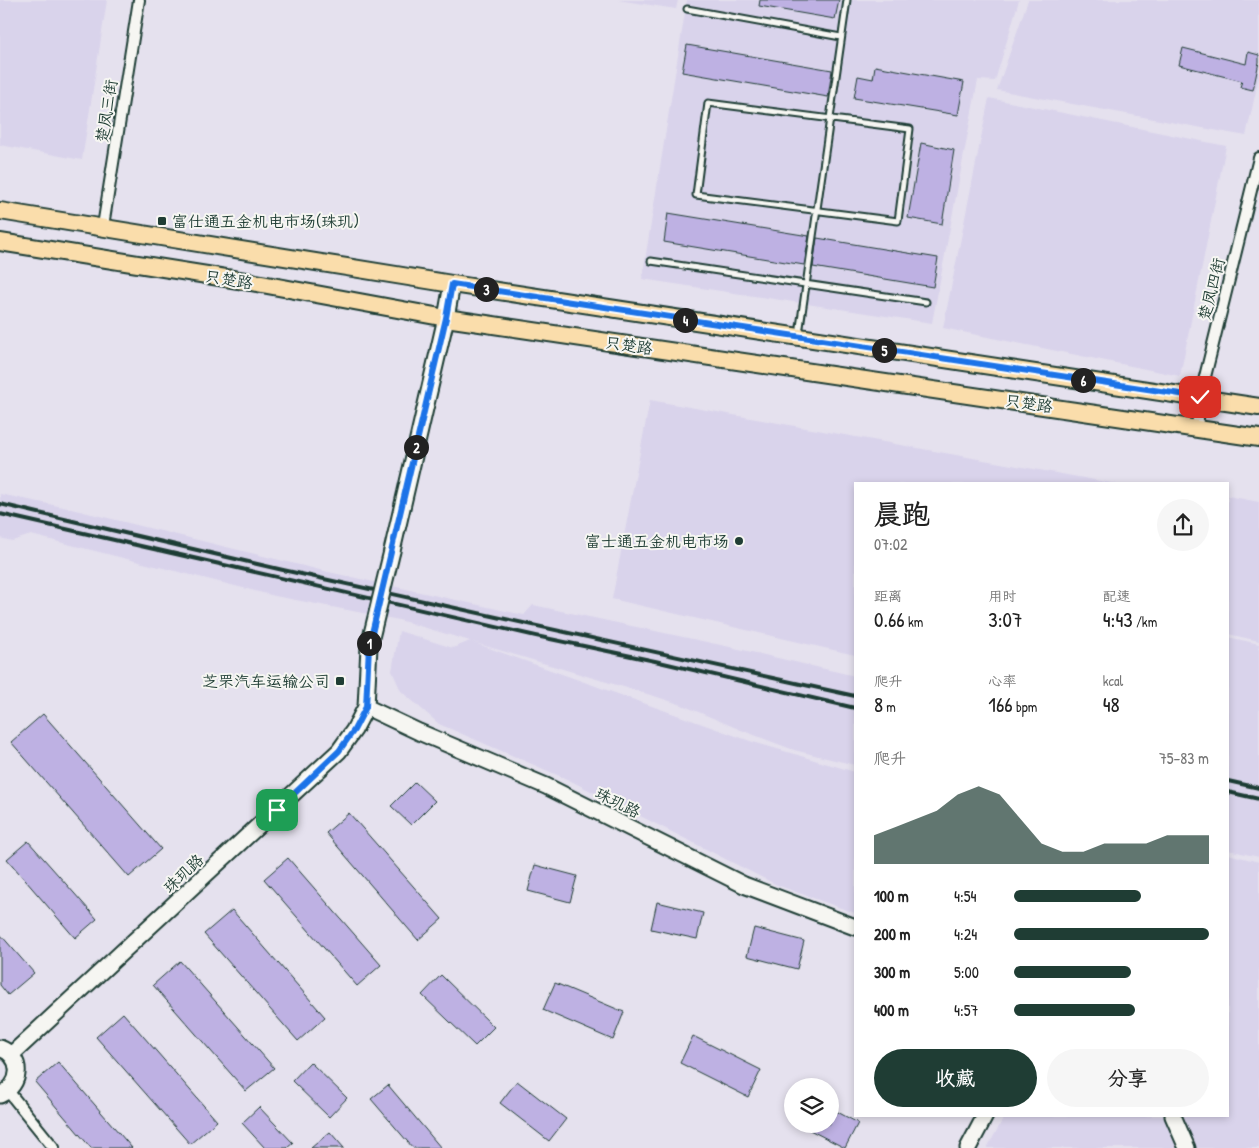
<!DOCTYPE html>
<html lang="zh">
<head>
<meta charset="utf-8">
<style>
	body { margin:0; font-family:"Patrick Hand","LXGW WenKai TC",sans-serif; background:#f6f6f6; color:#222; height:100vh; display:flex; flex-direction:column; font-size:19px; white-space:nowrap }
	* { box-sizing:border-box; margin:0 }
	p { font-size:16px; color:#767676 }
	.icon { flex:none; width:28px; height:28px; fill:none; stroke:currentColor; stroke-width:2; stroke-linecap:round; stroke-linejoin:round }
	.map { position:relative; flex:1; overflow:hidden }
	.side { position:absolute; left:854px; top:482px; width:375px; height:635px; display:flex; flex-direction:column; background:#fff; border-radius:0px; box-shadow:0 2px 8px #0003 }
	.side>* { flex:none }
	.controls { position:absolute; left:784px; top:1078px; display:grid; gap:10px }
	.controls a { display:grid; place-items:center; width:55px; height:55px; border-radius:50%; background:#fff; box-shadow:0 2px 8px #0003; font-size:25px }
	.pin { position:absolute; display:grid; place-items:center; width:42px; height:42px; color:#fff; margin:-21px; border-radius:10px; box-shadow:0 2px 8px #0006 }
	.km { position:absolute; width:25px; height:25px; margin:-12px; border-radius:50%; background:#222; color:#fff; font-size:14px; line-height:25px; text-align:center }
	.round { display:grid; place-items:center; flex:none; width:52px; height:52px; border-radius:26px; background:#f6f6f6 }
	.headline { display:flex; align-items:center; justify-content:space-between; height:85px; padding:0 20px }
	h1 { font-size:28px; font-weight:600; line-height:38px }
	.figures { display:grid; grid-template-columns:repeat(3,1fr); gap:8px; height:85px; padding:5px 20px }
	.figures div { display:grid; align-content:center }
	.figures b { font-size:21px; font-weight:600 }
	.figures small { font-size:14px; font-weight:400 }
	.figures p { font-size:14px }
	.chart { height:140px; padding:10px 20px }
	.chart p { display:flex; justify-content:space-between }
	.chart svg { width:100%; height:90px; margin-top:5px; fill:#1f3d34; opacity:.7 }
	.action { display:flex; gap:10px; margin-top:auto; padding:10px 20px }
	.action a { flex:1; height:58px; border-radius:30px; background:#1f3d34; color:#fff; font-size:20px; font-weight:600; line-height:58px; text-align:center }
	.action a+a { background:#f6f6f6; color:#222 }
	ul { padding:0 20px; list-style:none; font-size:16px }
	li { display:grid; grid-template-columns:80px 60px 1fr; align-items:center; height:38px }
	li i { height:12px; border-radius:6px; background:#1f3d34 }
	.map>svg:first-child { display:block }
	.built { fill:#d9d3eb }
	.building { fill:#beb1e3; stroke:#1f3d34 }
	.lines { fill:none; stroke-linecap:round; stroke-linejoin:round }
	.lane-casing { stroke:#1f3d34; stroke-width:9 }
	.street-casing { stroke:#1f3d34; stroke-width:14 }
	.secondary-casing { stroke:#1f3d34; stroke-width:19 }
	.primary-casing { stroke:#1f3d34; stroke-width:20 }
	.lane { stroke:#f6f6f2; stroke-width:5 }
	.street { stroke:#f6f6f2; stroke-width:10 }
	.secondary { stroke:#f6f6f2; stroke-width:15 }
	.primary { stroke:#faddab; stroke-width:16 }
	.rail { stroke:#1f3d34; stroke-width:4 }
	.secondary-bridge-casing { stroke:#1f3d34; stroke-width:19; stroke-linecap:butt }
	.secondary-bridge { stroke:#f6f6f2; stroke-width:15 }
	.route-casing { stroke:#fff; stroke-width:10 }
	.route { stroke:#1a73e8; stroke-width:6 }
	.poi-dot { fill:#1f3d34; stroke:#f6f6f2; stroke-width:2 }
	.labels { text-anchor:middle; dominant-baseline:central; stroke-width:4; stroke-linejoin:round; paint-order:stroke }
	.street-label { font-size:16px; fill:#1f3d34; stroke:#f6f6f2 }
	.poi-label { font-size:16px; fill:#1f3d34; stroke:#f6f6f2; text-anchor:end }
</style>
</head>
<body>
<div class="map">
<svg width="1259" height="1148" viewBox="0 0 1259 1148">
	<rect width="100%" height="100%" fill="#e5e1ee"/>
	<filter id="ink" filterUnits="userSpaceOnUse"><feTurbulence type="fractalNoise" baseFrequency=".02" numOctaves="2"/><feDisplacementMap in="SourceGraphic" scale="10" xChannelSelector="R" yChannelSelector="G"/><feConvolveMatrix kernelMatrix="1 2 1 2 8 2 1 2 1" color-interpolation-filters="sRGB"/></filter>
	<g filter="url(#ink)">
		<path class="built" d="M0,0h107l-25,160 -82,-15z
			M618,0h60l-2,9z
			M687,0h332l-24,81 -17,-1 -46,243 -290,-44z
			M1028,0h231v77l-13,59 -249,-46z
			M989,98l237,48 -46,230 -237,-48z
			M650,400l467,84h-262v171l-243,-56z
			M0,494l63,13 261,64 200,44 9,-10 197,42 125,29v89l-61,-15 -53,-20 -59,-25 -28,-9 -182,-54 278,99 105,31v141l-78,-28 -208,-105 -130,-56 -38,-33 -9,-20 7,-40 54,17 17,-7 -71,-21 -124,-24 -244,-61 -19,6 -12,-3z
			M1228,496l31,6v139l-31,-7z
			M1228,637l31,7v213l-31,-7z
			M1228,854l31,8v286h-272l18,-32h223z"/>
		<path class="building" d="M760,0h79l-4,19 -76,-13z
			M687,45l145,25 -4,27 -146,-25z
			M1183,48l63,16 2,-12 11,3v7l-6,28 -13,-3 2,-6 -63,-16z
			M875,66l89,16 -6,33 -104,-17 4,-22 15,3z
			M921,143l33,7 -12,74 -34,-6z
			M668,213l141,23 -5,29 -140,-23z
			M817,238l121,20 -5,29 -120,-20z
			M43,714l118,135 -32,28 -118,-135z
			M415,782l20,19 -24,24 -20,-19z
			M349,813l93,106 -24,21 -92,-107z
			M28,841l69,78 -22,19 -68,-79z
			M288,858l93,107 -24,21 -93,-107z
			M535,865l42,11 -7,26 -42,-11z
			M657,902l46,11 -6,26 -46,-10z
			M232,910l93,107 -27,24 -94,-107z
			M754,928l50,13 -7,28 -50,-13z
			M0,934l34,39 -26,22 -8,-10z
			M180,961l94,107 -28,23 -93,-106z
			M441,975l53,52 -19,19 -53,-51z
			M555,983l69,29 -11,28 -70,-30z
			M123,1013l94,108 -27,23 -94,-107z
			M693,1036l68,34 -13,27 -68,-34z
			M58,1062l74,86h-41l-56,-66z
			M310,1062l37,36 -18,19 -37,-36z
			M517,1081l49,38 -17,22 -49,-38z
			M388,1085l53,63h-28l-42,-49z
			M259,1107l34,36 -6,5h-22l-23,-25z
			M830,1108l28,15 -13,25 -47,-24h32z
			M330,1132l14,16h-33z"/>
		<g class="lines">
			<g class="lane-casing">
				<path id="lane" d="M687,9l154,28
					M708,103l202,26 -12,92 -202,-26z
					M651,261l275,41
					M799,334l48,-334"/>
			</g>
			<g class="street-casing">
				<path id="street" d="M103,226l36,-226
					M1197,428l3,-31 59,-239
					M8,1091l46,57"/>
			</g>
			<g class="secondary-casing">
				<path id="secondary" d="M392,551l54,-233 6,-34
					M366,707l53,25 127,54 198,99 111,42
					M0,1048c24,9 22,37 0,47
					M11,1055l328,-304 15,-21 12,-23 3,-61
					M1173,1116l14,32
					M968,1148l17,-32"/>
			</g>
			<g class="primary-casing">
				<path id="primary" d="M0,211l452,73 807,123
					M0,242l251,40 195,36 813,120"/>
			</g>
			<use href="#lane" class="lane"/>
			<use href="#street" class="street"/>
			<use href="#secondary" class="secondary"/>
			<use href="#primary" class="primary"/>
			<path class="rail" d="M0,504l283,66 572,126
				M0,514l536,122 119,25 200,47
				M1228,781l31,7
				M1228,792l31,7"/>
			<g class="secondary-bridge-casing">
				<path id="secondary-bridge" d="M369,646l23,-95"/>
			</g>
			<use href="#secondary-bridge" class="secondary-bridge"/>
		</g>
	</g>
	<g class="lines" filter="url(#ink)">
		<g class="route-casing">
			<path id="route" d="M277,810l62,-59 15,-21 12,-23 3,-61 77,-328 6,-34 748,113"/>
		</g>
		<use href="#route" class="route"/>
	</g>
	<g class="poi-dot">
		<rect x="157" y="216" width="10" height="10" rx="2.5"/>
		<circle cx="739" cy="541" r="5"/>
		<rect x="335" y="676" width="10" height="10" rx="2.5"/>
	</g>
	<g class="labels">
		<g class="street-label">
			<text transform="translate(106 111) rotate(-81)">楚凤三街</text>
			<text transform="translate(229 279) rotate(9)">只楚路</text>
			<text transform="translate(1211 289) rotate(-76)">楚凤四街</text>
			<text transform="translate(629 345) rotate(8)">只楚路</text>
			<text transform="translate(1029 403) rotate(8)">只楚路</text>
			<text transform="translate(618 802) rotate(27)">珠玑路</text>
			<text transform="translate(183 873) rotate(-43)">珠玑路</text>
		</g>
		<g class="poi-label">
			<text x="172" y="221" text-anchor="start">富仕通五金机电市场(珠玑)</text>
			<text x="729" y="541">富士通五金机电市场</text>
			<text x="330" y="681">芝罘汽车运输公司</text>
		</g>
	</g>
</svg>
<div class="controls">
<a><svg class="icon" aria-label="layers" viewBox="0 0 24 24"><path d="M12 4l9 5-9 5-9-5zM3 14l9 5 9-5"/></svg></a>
</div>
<div class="pin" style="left:277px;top:810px;background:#1e9e55"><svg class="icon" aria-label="arrive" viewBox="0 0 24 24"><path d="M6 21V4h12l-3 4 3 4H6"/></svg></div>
<div class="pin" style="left:1200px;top:397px;background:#d93025"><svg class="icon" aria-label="check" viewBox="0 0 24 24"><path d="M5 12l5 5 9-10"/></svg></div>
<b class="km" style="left:369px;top:643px">1</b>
<b class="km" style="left:416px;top:447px">2</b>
<b class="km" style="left:486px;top:289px">3</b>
<b class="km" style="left:685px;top:320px">4</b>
<b class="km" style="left:884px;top:350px">5</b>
<b class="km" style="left:1083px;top:380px">6</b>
<section class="side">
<div class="headline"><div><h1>晨跑</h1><p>07:02</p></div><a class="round"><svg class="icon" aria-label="share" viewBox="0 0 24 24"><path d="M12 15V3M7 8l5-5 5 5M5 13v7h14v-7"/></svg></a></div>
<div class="figures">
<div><p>距离</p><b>0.66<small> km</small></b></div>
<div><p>用时</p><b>3:07</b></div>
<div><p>配速</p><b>4:43<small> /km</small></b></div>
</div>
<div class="figures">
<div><p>爬升</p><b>8<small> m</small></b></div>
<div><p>心率</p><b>166<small> bpm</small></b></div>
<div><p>kcal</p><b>48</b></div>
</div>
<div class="chart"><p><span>爬升</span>75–83 m</p>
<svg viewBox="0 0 160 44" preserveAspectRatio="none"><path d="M0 44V30L10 26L20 22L30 18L40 10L50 6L60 10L70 22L80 34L90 38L100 38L110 34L120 34L130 34L140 30L150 30L160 30V44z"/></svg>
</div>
<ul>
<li><b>100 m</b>4:54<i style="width:65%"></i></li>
<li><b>200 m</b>4:24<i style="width:100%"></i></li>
<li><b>300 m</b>5:00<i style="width:60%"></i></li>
<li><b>400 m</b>4:57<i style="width:62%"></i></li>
</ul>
<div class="action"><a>收藏</a><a>分享</a></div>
</section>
</div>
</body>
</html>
